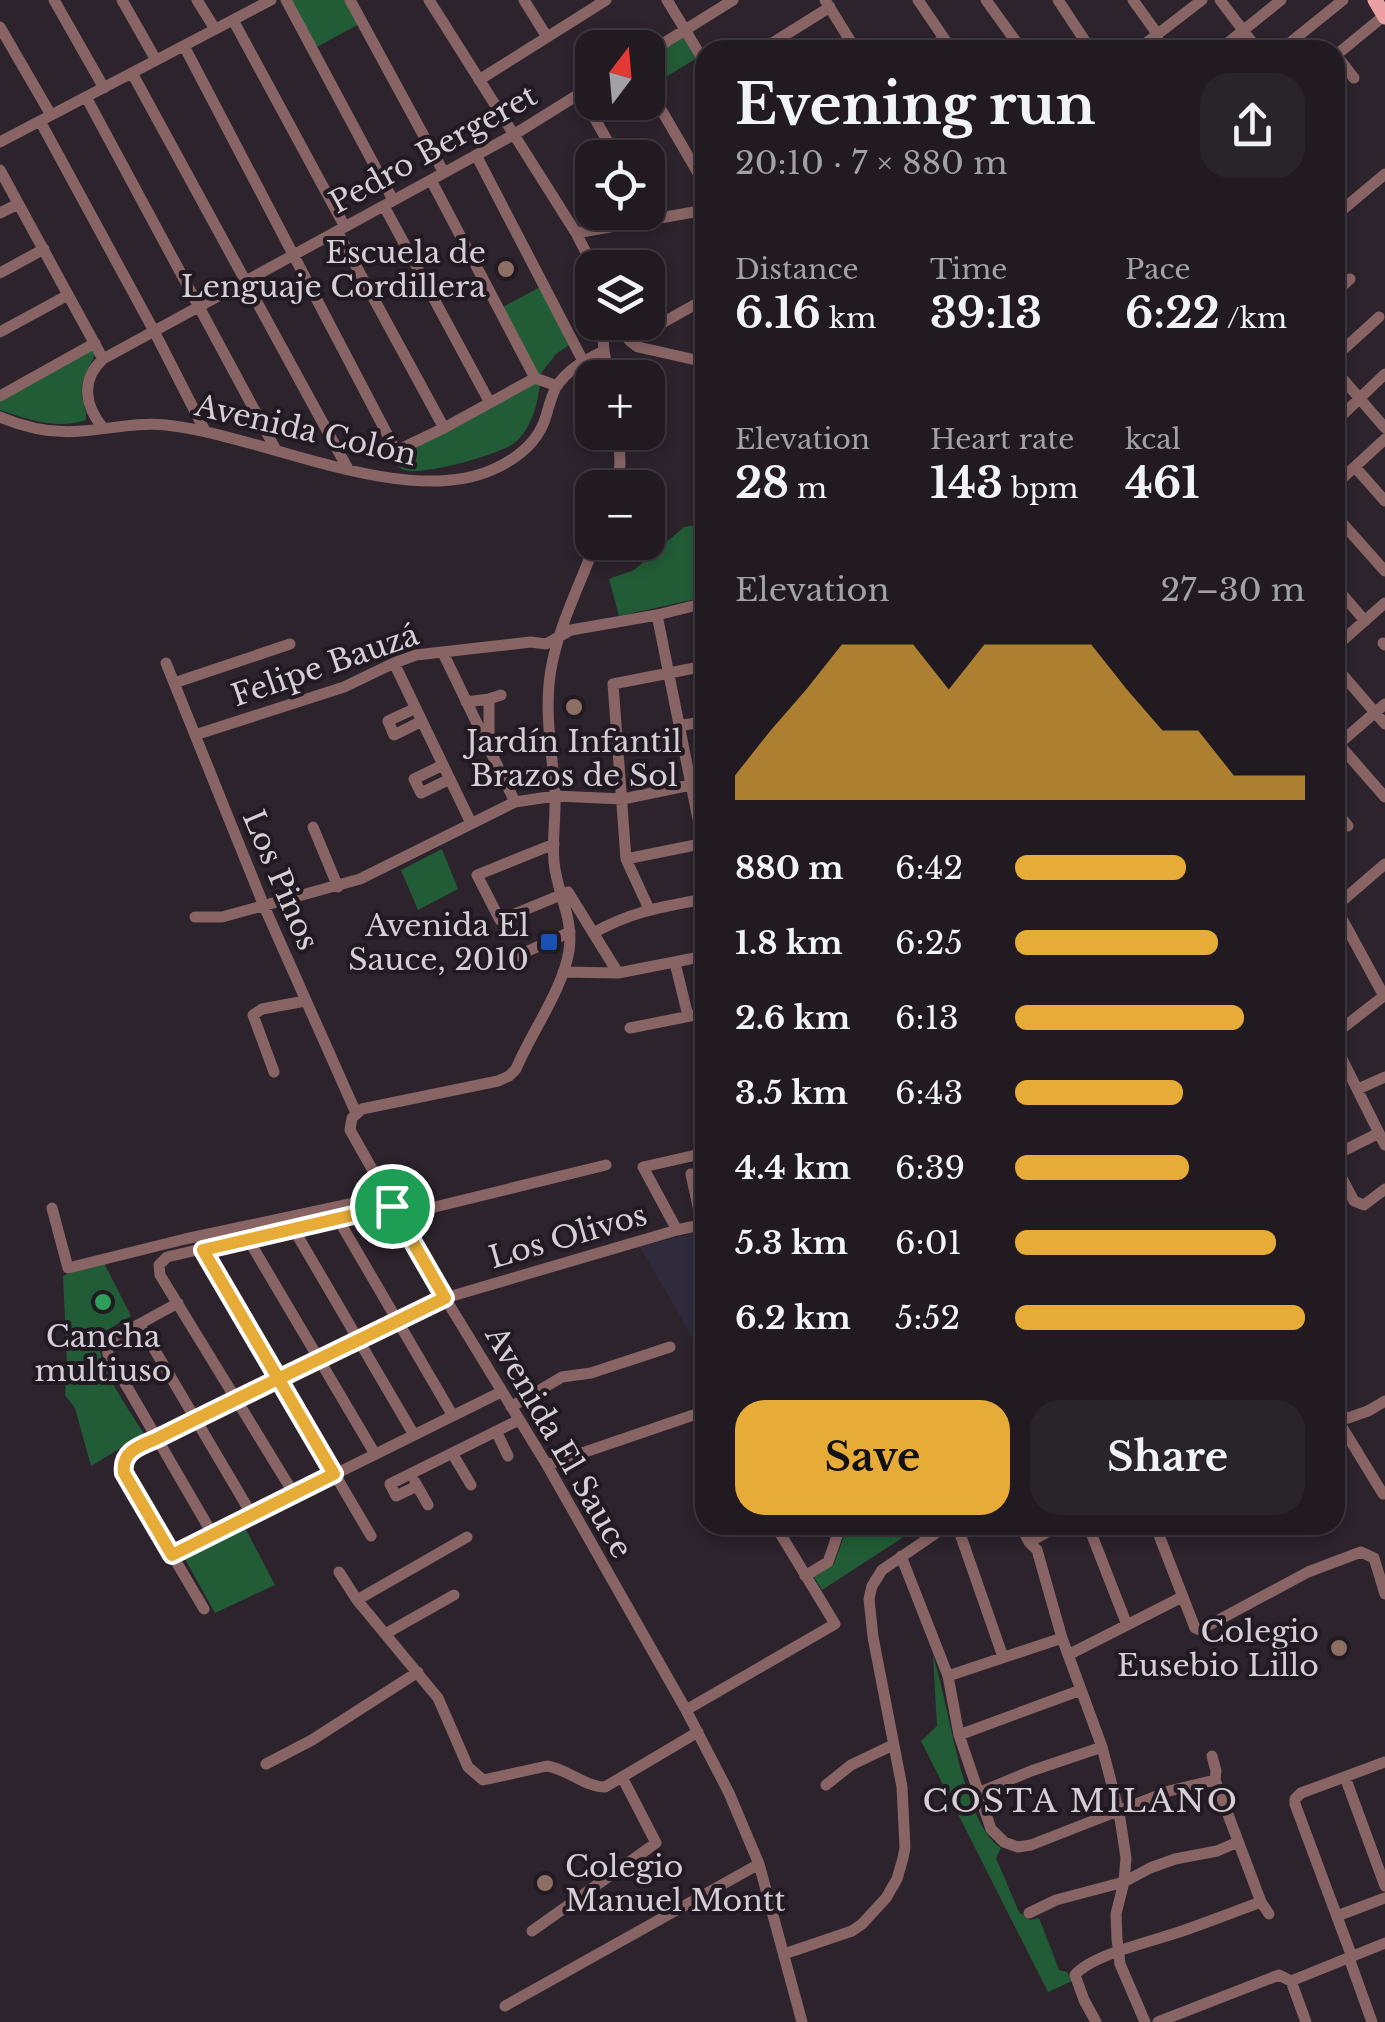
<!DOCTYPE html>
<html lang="en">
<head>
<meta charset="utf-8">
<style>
	body { margin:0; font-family:"Libre Baskerville",serif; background:#29232a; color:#f1f3f6; height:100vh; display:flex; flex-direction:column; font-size:38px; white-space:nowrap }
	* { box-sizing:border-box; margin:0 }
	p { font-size:32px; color:#a2a1a5 }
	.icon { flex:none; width:55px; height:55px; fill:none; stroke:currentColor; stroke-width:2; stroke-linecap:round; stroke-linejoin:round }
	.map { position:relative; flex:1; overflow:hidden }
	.side { position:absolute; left:695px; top:40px; width:650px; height:1495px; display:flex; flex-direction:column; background:#211a21; border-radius:30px; box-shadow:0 5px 15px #0003,0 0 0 2px #3e383f }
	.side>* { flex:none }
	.needle { width:65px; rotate:16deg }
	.tools { position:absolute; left:575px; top:30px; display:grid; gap:20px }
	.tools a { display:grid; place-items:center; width:90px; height:90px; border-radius:20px; background:#211a21; box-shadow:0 5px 15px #0003,0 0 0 2px #3e383f; font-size:50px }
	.pin { position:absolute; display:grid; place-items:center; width:85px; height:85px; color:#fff; margin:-42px; border:5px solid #fff; border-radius:50%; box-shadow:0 2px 10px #0007 }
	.round { display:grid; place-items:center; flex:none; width:105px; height:105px; border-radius:30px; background:#29232a }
	.summary { display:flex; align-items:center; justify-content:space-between; height:170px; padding:0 40px }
	h1 { font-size:55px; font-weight:700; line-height:75px }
	.figures { display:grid; grid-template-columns:repeat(3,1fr); gap:15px; height:170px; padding:10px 40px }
	.figures div { display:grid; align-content:center }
	.figures b { font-size:42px; font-weight:700 }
	.figures small { font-size:28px; font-weight:400 }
	.figures p { font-size:28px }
	.chart { height:280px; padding:20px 40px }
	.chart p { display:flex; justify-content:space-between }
	.chart svg { width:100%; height:180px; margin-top:10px; fill:#e7ac37; opacity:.7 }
	.action { display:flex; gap:20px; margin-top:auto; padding:20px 40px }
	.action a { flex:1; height:115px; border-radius:30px; background:#e7ac37; color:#111; font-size:40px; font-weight:700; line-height:115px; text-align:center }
	.action a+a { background:#29232a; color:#f1f3f6 }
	ul { padding:0 40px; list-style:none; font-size:32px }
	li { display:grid; grid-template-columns:160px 120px 1fr; align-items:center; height:75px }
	li i { height:25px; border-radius:12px; background:#e7ac37 }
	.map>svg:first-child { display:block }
	.medical { fill:#2f2b3c }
	.green { fill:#225c36 }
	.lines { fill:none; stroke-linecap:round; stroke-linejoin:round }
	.minor { stroke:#896465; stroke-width:11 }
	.major { stroke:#eca0a3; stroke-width:15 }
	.route-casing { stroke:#fff; stroke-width:20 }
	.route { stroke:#e7ac37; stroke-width:12 }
	.education-dot { fill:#8d6e63; stroke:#221a22; stroke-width:4 }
	.transit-dot { fill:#1a4fb4; stroke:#221a22; stroke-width:4 }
	.leisure-dot { fill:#2e9e5b; stroke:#221a22; stroke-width:4 }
	.labels { text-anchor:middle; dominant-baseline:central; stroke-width:8; stroke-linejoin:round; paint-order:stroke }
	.street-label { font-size:30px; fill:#d5cfd5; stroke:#221a22 }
	.poi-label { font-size:30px; fill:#d5cfd5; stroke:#221a22; text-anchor:end }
	.neighbourhood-label { font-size:32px; letter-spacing:2.5px; fill:#d5cfd5; stroke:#221a22 }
</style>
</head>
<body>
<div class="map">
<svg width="1385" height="2022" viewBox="0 0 1385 2022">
	<rect width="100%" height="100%" fill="#2c232c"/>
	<path class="medical" d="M705,1230v129l-65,-112z"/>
	<path class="green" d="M291,0h57l13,23 -46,25z
		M683,36l14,22 -46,28 -3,-6v-22z
		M540,287l33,55 -17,12 -17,22 -36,-69z
		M93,350l2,4c-5,14 -15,24 -13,41 1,10 5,15 4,25 -28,10 -59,-1 -86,-10v-11z
		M533,382l7,1c-2,20 -8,43 -23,58 -14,13 -95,35 -113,29 -3,-1 -5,-3 -7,-4l1,-9 4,-6z
		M705,523v74l-86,19 -10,-37 25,-9 50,-43z
		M442,849l16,40 -40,21 -17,-40z
		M104,1263l27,53 -32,19c-4,29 30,74 45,99l-53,32 -16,-58 -10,-13 2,-30 -4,-89 20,-9z
		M848,1525h51l3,13 -80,52 -8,-13 20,-13z
		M244,1526l31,59 -60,28 -30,-54z
		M933,1656c16,46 29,167 68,192l-5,10 23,54 11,8 9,-2 20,52 8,2 5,9 -24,11 -127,-251 16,-15z"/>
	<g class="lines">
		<path class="minor" d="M54,0l50,88
			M122,0l34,60
			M197,0l18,29
			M286,0l107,200
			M350,0l94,173
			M429,0l147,233 18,35
			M524,0l23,37
			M667,0l38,63
			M825,0l31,50
			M918,0l34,50
			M986,0l36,50
			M1058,0l33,50
			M1133,0l25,35
			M1220,0l38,50
			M233,20l112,207
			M0,27l51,88
			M184,46l212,405
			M761,50l69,-43
			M928,50l15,-11
			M1137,50l65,-50
			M1219,50l62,-50
			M1281,50l62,-50
			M648,53l85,-53
			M1336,55l18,23
			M1335,56l50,-41
			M132,73l216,396
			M479,80l127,-80
			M648,87l57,98
			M581,94l36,64
			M86,97l190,353
			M40,121l114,210 51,100
			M0,142l271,-142
			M476,155l107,206
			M0,170l103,189
			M431,180l104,198
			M384,206l106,197
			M0,213l18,-9
			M1335,216l50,-42
			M337,231l107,197
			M576,233l129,-23
			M0,273l44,-24
			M1335,293l15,-14
			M602,322l2,29 5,27
			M615,322l15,19 8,6 67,15
			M0,332l68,-37
			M630,341l75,-42
			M1335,357l44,-40
			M1335,370l50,58
			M0,396l95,-53
			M0,417c26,11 54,17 82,14 28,-2 56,-9 84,-6 96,10 239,85 328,44 24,-11 45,-28 52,-53 3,-10 5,-19 10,-29 12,-18 29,-27 48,-36
			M1335,422l50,-48
			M103,428c-18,-22 -23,-48 0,-69l412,-225 77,-48
			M396,451l48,-23 91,-50 22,8
			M1355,467l30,34
			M1335,485l50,-46
			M615,488l5,-23 -1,-33
			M1335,515l50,56
			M596,542c-15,40 -36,81 -44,122 -9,43 0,86 3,129 1,23 -3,46 -1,69 3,32 20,55 15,89 -6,38 -38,82 -53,118l-7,7 -11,5 -136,28 -10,9 -2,12 95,168 102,167 139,245 43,83 30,71 43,158
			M1335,586l30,35
			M657,615l48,239
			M1383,643l2,2
			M1335,647l50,-44
			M443,653l72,149
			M166,663l98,243 92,207
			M394,663l77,160
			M1335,666l50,58
			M174,683l116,-39
			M466,702l23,-3 12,-4
			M416,708l-28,13 6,14 28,-14
			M679,726l26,-5
			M195,735l149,-48 50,-24 22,-8 115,-13 15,2 25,-14 86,-15 48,-12
			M1335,740l50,57
			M489,745v-46
			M1335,747l50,-43
			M443,765l-29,14 7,14 29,-14
			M1335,810l13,16
			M313,827l25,60
			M554,844l-77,31 23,45 68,-28 50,81
			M626,859l79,-16
			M1335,906l49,90
			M1335,907l50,-43
			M649,909l-23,-50 -13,-175 92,-18
			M195,917h27l138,-38 155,-77 40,-6 68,3 82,-17
			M593,933c40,-22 68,-26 112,-34
			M517,956l53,-24
			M675,963l13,53
			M563,972l55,1 87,-17
			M630,1028l75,-15
			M1335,1034l50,-39
			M1335,1045l50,100
			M274,1072l-21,-57 9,-6 43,-8
			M1358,1089l27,-12
			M1335,1155l44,-22
			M1335,1165l19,36 10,4 21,-16
			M691,1174l11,51
			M52,1208l16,60 117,-29 202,-43
			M398,1216l208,-51
			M338,1219l115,197
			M293,1228l121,207
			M677,1230l-34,-63 62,-14
			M248,1239l127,215
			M203,1250l168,286
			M178,1303l-66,36 -4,7v8l105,181
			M140,1325l112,190
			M511,1407l51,-30 29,-4 79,-26
			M1335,1409l4,13 44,72
			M1336,1412l12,6 20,-7 17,-10
			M496,1431l12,25
			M452,1453l19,32
			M547,1465l158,-54
			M415,1482l13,23
			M417,1486l-21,10 -6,-12 129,-64
			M294,1494l-134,-219 -1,-10 8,-8 225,-52
			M957,1525l46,132
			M1020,1525l9,17 8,8 25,88 40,109 17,65 7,46 -2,24 -8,32 1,25 3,25 25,58
			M1088,1525l39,100
			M1155,1525l40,103 5,2 108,-58 53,-20 13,6 11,36
			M1029,1542l32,-17
			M172,1555l329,-163
			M901,1556l47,120 11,59 32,94 13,13 14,5 13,-2 138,-54 46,-11
			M339,1572l18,28 81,98 30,69 15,13 64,-14c21,3 37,21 58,21l93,-55
			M805,1576l23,-14 13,-37
			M357,1600l110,-63
			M204,1609l-80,-136v-12l5,-9 316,-154 232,-68 28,-6
			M385,1634l69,-39
			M1068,1655l114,-58
			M948,1676l114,-38
			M686,1710l149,-86 -60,-99
			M959,1735l122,-45
			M1212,1756l4,15 -1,9 46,122 8,12
			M266,1764l46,-24 106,-68
			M1345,1777l40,109
			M826,1785l25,-20 42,-20
			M978,1793l53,-22 71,-24
			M1029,1913l27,-13 68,-18 26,-14 25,-9 42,-8 21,-9
			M1337,1916l48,-18
			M532,1931l124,-88 -34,-66
			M784,1954l68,-23 10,-7 24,-26 11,-19 6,-21 2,-10 -3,-61 -29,-150 -4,-38 3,-13 10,-16 66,-45
			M1352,1957l-57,-153v-5l6,-6 84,-31
			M1349,1958l23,64
			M1291,1981l15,41
			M505,2006l254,-142
			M1096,2022l-12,-22 -9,-25c17,-21 83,-35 110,-45 26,-9 51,-19 76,-28
			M1158,2022l121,-47 12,6 94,-38"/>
		<path class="major" d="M1375,0l10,17"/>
	</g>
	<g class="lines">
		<g class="route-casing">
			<path id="route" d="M392,1206l53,92c-96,47 -193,93 -289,141 -17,7 -35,13 -32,34l48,82 162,-81 -131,-224 189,-44"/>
		</g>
		<use href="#route" class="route"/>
	</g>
	<g class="education-dot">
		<circle cx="506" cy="269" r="10"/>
		<circle cx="574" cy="707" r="10"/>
		<circle cx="1339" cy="1648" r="10"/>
		<circle cx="545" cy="1883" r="10"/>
	</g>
	<rect class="transit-dot" x="539" y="932" width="20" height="20" rx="5"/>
	<circle class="leisure-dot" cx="103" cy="1302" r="10"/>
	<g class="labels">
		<g class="street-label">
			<text transform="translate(433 149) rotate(-29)">Pedro Bergeret</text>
			<text transform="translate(306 430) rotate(13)">Avenida Colón</text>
			<text transform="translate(325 665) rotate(-19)">Felipe Bauzá</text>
			<text transform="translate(281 880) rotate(67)">Los Pinos</text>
			<text transform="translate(568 1236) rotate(-16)">Los Olivos</text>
			<text transform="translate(559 1442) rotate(60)">Avenida El Sauce</text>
		</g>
		<g class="poi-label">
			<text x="486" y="252">Escuela de<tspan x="486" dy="34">Lenguaje Cordillera</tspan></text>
			<text x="574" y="741" text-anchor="middle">Jardín Infantil<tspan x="574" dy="34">Brazos de Sol</tspan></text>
			<text x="529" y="925">Avenida El<tspan x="529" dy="34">Sauce, 2010</tspan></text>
			<text x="103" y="1336" text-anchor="middle">Cancha<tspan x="103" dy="34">multiuso</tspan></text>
			<text x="1319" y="1631">Colegio<tspan x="1319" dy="34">Eusebio Lillo</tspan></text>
			<text x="565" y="1866" text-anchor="start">Colegio<tspan x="565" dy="34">Manuel Montt</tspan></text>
		</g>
		<g class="neighbourhood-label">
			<text x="1081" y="1801">COSTA MILANO</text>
		</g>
	</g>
</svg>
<div class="tools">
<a><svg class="needle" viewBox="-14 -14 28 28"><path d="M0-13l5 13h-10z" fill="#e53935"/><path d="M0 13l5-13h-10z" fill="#a2a1a5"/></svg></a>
<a><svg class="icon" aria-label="locate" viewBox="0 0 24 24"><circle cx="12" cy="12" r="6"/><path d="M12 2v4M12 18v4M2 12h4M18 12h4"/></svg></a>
<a><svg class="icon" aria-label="layers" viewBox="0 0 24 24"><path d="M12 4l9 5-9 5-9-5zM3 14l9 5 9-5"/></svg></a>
<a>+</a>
<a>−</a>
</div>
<div class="pin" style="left:392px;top:1206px;background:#1e9e55"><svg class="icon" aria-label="arrive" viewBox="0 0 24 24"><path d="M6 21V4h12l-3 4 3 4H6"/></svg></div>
<section class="side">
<div class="summary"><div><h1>Evening run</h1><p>20:10 · 7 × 880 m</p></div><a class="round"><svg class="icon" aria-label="share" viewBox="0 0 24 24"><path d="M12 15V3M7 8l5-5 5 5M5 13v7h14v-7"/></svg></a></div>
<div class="figures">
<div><p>Distance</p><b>6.16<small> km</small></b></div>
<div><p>Time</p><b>39:13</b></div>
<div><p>Pace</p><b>6:22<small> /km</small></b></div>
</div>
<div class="figures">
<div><p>Elevation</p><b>28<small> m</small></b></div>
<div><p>Heart rate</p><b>143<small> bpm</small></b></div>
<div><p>kcal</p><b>461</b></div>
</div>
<div class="chart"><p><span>Elevation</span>27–30 m</p>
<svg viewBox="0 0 160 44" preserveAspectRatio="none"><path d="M0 44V38L10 27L20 17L30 6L40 6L50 6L60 17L70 6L80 6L90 6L100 6L110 17L120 27L130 27L140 38L150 38L160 38V44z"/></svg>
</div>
<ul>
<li><b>880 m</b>6:42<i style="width:59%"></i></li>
<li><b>1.8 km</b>6:25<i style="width:70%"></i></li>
<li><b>2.6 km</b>6:13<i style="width:79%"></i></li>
<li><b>3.5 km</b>6:43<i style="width:58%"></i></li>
<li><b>4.4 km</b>6:39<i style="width:60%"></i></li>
<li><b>5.3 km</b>6:01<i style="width:90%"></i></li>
<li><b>6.2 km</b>5:52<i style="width:100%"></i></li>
</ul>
<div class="action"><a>Save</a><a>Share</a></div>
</section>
</div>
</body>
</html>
